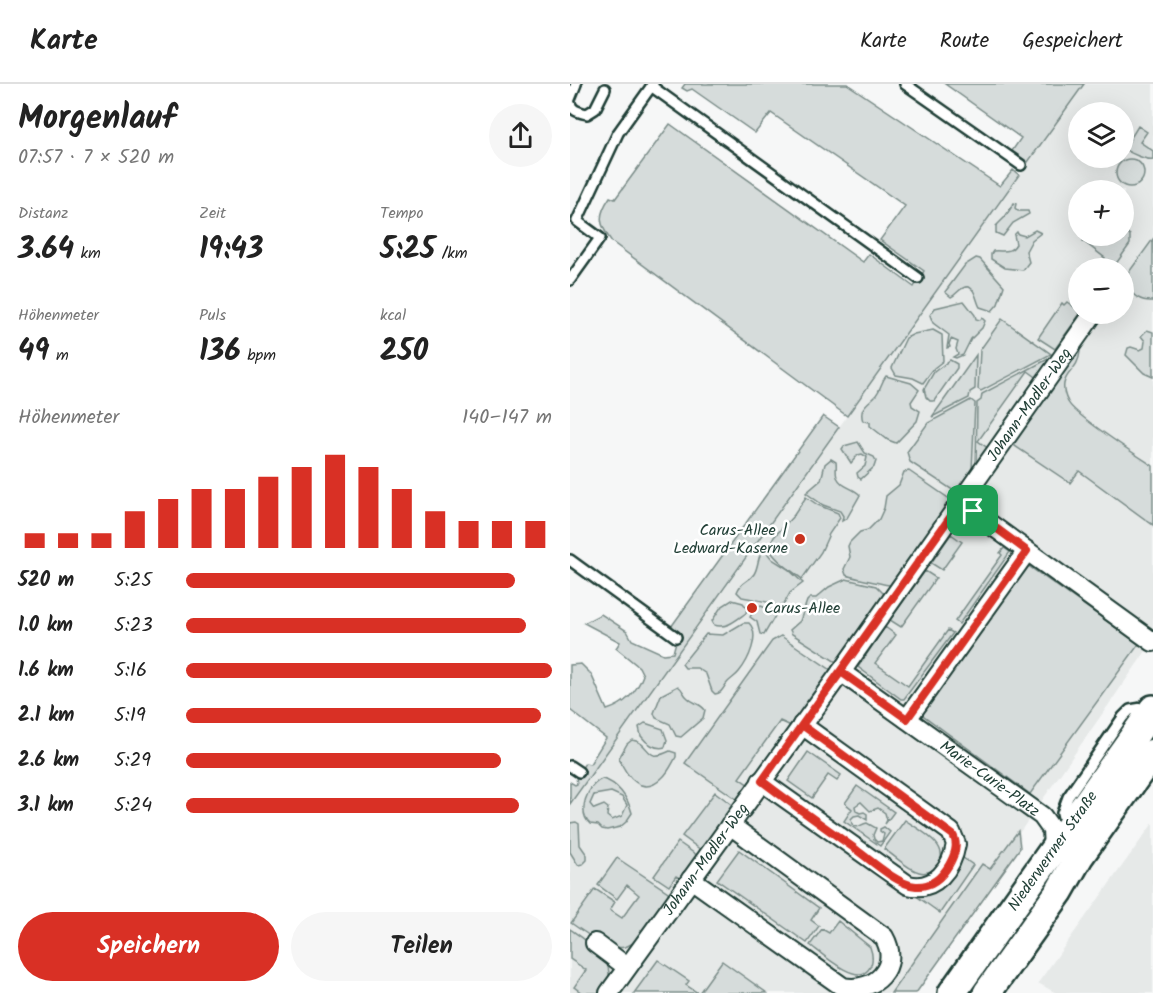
<!DOCTYPE html>
<html lang="de">
<head>
<meta charset="utf-8">
<style>
	body { margin:0; font-family:Kalam,sans-serif; background:#f6f6f6; color:#222; height:100vh; display:flex; flex-direction:column; font-size:22px; white-space:nowrap }
	* { box-sizing:border-box; margin:0 }
	p { font-size:20px; color:#767676 }
	.icon { flex:none; width:33px; height:33px; fill:none; stroke:currentColor; stroke-width:2; stroke-linecap:round; stroke-linejoin:round }
	.map { position:relative; flex:1; overflow:hidden }
	.details { display:flex; flex-direction:column; background:#fff; width:570px }
	.details>* { flex:none }
	.controls { position:absolute; left:498px; top:18px; display:grid; gap:12px }
	.controls a { display:grid; place-items:center; width:66px; height:66px; border-radius:50%; background:#fff; box-shadow:0 6px 24px #0002; font-size:30px }
	.pin { position:absolute; display:grid; place-items:center; width:51px; height:51px; color:#fff; margin:-26px; border-radius:12px; box-shadow:0 3px 9px #0006 }
	.round { display:grid; place-items:center; flex:none; width:63px; height:63px; border-radius:32px; background:#f6f6f6 }
	.headline { display:flex; align-items:center; justify-content:space-between; height:102px; padding:0 18px }
	h1 { font-size:33px; font-weight:700; line-height:45px }
	.metrics { display:grid; grid-template-columns:repeat(3,1fr); gap:9px; height:102px; padding:6px 18px }
	.metrics div { display:grid; align-content:center }
	.metrics b { font-size:30px; font-weight:700 }
	.metrics small { font-size:16px; font-weight:400 }
	.metrics p { font-size:16px }
	.chart { height:168px; padding:12px 18px }
	.chart p { display:flex; justify-content:space-between }
	.chart svg { width:100%; height:108px; margin-top:6px; stroke:#d93025; stroke-width:6 }
	.button { display:flex; gap:12px; margin-top:auto; padding:12px 18px }
	.button a { flex:1; height:69px; border-radius:36px; background:#d93025; color:#fff; font-size:24px; font-weight:700; line-height:69px; text-align:center }
	.button a+a { background:#f6f6f6; color:#222 }
	ul { padding:0 18px; list-style:none; font-size:20px }
	li { display:grid; grid-template-columns:96px 72px 1fr; align-items:center; height:45px }
	li i { height:15px; border-radius:8px; background:#d93025 }
	header { display:flex; align-items:center; gap:36px; box-sizing:border-box; height:84px; padding:0 30px; background:#fff; border-bottom:2px solid #e0e0e0 }
	header strong { font-size:28px }
	nav { display:flex; gap:33px; margin-inline-start:auto; font-size:21px }
	main { display:flex; flex:1; min-height:0 }
	.map>svg:first-child { display:block }
	.built { fill:#e6e9e8; fill-rule:evenodd }
	.green { fill:#d6dcdb; stroke:#7a8c88; stroke-width:1.5; fill-rule:evenodd }
	.lines { fill:none; stroke-linecap:round; stroke-linejoin:round }
	.service-casing { stroke:#1f3d34; stroke-width:14 }
	.minor-casing { stroke:#1f3d34; stroke-width:22 }
	.primary-casing { stroke:#1f3d34; stroke-width:32 }
	.service { stroke:#fff; stroke-width:9 }
	.minor { stroke:#fff; stroke-width:18 }
	.primary { stroke:#fff; stroke-width:27 }
	.route-casing { stroke:#fff; stroke-width:12 }
	.route { stroke:#d93025; stroke-width:8 }
	.poi-dot { fill:#c8321e; stroke:#fff; stroke-width:2 }
	.labels { text-anchor:middle; dominant-baseline:central; stroke-width:5; stroke-linejoin:round; paint-order:stroke }
	.street-label { font-size:16px; fill:#1f3d34; stroke:#fff }
	.poi-label { font-size:16px; fill:#1f3d34; stroke:#fff; text-anchor:end }
</style>
</head>
<body>
<header>
<strong>Karte</strong>
<nav><a>Karte</a><a>Route</a><a>Gespeichert</a></nav>
</header>
<main>
<section class="details">
<div class="headline"><div><h1>Morgenlauf</h1><p>07:57 · 7 × 520 m</p></div><a class="round"><svg class="icon" aria-label="share" viewBox="0 0 24 24"><path d="M12 15V3M7 8l5-5 5 5M5 13v7h14v-7"/></svg></a></div>
<div class="metrics">
<div><p>Distanz</p><b>3.64<small> km</small></b></div>
<div><p>Zeit</p><b>19:43</b></div>
<div><p>Tempo</p><b>5:25<small> /km</small></b></div>
</div>
<div class="metrics">
<div><p>Höhenmeter</p><b>49<small> m</small></b></div>
<div><p>Puls</p><b>136<small> bpm</small></b></div>
<div><p>kcal</p><b>250</b></div>
</div>
<div class="chart"><p><span>Höhenmeter</span>140–147 m</p>
<svg viewBox="0 0 160 44" preserveAspectRatio="none"><path d="M5 44V38M15 44V38M25 44V38M35 44V29M45 44V24M55 44V20M65 44V20M75 44V15M85 44V11M95 44V6M105 44V11M115 44V20M125 44V29M135 44V33M145 44V33M155 44V33"/></svg>
</div>
<ul>
<li><b>520 m</b>5:25<i style="width:90%"></i></li>
<li><b>1.0 km</b>5:23<i style="width:93%"></i></li>
<li><b>1.6 km</b>5:16<i style="width:100%"></i></li>
<li><b>2.1 km</b>5:19<i style="width:97%"></i></li>
<li><b>2.6 km</b>5:29<i style="width:86%"></i></li>
<li><b>3.1 km</b>5:24<i style="width:91%"></i></li>
</ul>
<div class="button"><a>Speichern</a><a>Teilen</a></div>
</section>
<div class="map">
<svg width="583" height="909" viewBox="0 0 583 909">
	<rect width="100%" height="100%" fill="#f6f7f7"/>
	<filter id="ink" filterUnits="userSpaceOnUse"><feTurbulence type="fractalNoise" baseFrequency=".0167" numOctaves="2"/><feDisplacementMap in="SourceGraphic" scale="12" xChannelSelector="R" yChannelSelector="G"/><feConvolveMatrix kernelMatrix="1 2 1 2 8 2 1 2 1" color-interpolation-filters="sRGB"/></filter>
	<g filter="url(#ink)">
		<path class="built" d="M514,0h69v557l-133,191 1,16 -104,145h-347v-189zM508,28h46v46h-46zM508,106h46v46h-46zM508,184h46v46h-46z
			M583,739v170h-97l-18,-10z"/>
		<path class="green" d="M115,0h162l153,102 13,-16 6,5 -172,241 -235,-174c-13,-18 -15,-26 -2,-45l5,2 55,-75 193,138 6,-8 45,33 10,-16 -44,-31 25,-34 -134,-93 -16,20 -63,-44 -5,2 -5,-3z
			M375,0h139l-56,78 -16,-11 9,-13z
			M568,42l9,6 -7,10 13,9v8c-6,2 -23,-6 -29,-10z
			M546 89a14 14 0 1 1 28 0a14 14 0 1 1-28 0Z
			M444,119l2,1 -1,4 3,3h10l1,3 -16,9 -10,13 -7,-3v-7l9,-9z
			M465,146l6,3 -9,7 -6,11 3,11 -6,8 -18,-2 -14,-9v-5l2,-3c10,-1 17,3 23,-7l-2,-9 3,-3 1,2 7,2z
			M554,146l6,5v9l-17,24 -5,-1 -10,1 7,-10 -22,-17 3,-5h38z
			M583,155v62c-15,1 -20,-7 -29,-16v-6z
			M406,174l4,1 24,27 -6,18 -6,7 -12,-4c-4,-6 -5,-25 -17,-19 -5,2 -7,7 -12,9l-6,-5 20,-27z
			M394,217l11,14 1,4 4,1 2,-2 3,3 -3,7 -11,11 -8,16 -7,3 -3,-1 5,-3 -2,-5 2,-7 -7,-3 -2,5 1,3 -3,1 2,-13 -16,-12 -3,-8 5,-7z
			M497,218l11,8 2,4 -25,35 -17,-11 24,-35 2,2z
			M432,235l49,35 -70,37 -3,-2 2,-39z
			M363,246l9,5 1,26 -9,7 -11,15 -10,-5 -17,-3 -4,-7 14,-30 8,-4z
			M577,246l6,2v45l-9,-4 -18,-18 2,-7 3,-1 9,3 4,-2 1,-7 -4,-5z
			M508,267l2,1c-2,18 -14,19 -16,32 -1,5 1,13 4,18 6,13 70,54 85,64v59l-74,-54 -9,12 -55,-37v-5z
			M406,271l-1,34 -5,3 -1,6 -37,19z
			M480,274l2,2 -13,19 -11,-8 -50,70 11,8 -13,17 1,-63 4,-3 1,-6z
			M380,276l7,4v4l-23,33h-4l-4,-4 -2,-8 10,-17z
			M316,292l25,7 8,7 -8,12 1,4 8,5 -3,10 -21,22 -8,-3 -18,-14v-4l-7,-1c-5,-14 6,-18 13,-26 5,-6 5,-13 10,-19z
			M401,316l4,3 -3,67 -15,23 -47,-31 -3,-10 21,-29z
			M253,332l16,11 -269,377v-22l5,3 2,-1 -1,-7 9,-14 5,1 16,-26 -36,-28v-45l11,-1 10,10 16,36c17,-5 30,-18 36,-35l-4,-8 -23,-19 4,-6 -36,-19 17,-9 26,17 5,9 31,14 10,-1 2,-8 6,-7 -10,-11z
			M288,358l7,11 9,4 2,4 -2,6 -13,12 -3,-2 -1,-4 8,-7 2,-9 -5,-3 -4,1 -7,8 -9,-14 2,-3z
			M261,375l5,3c1,5 -1,10 1,15 5,11 16,10 23,18l-13,23 -5,3 1,-5 -3,-5 -17,-6 -17,-12 15,-13 4,-16z
			M339,387l42,29 -61,85c-3,0 -40,-8 -44,-10l-2,-6 6,-12 -2,-11 2,-4 10,-10 8,-2 11,-11 5,-11 2,-12 13,-11 5,-13z
			M236,413l12,8 20,8 2,5 -11,16 -8,18 -19,27c-10,-8 -30,-21 -33,-32l5,-10 20,-22z
			M381,450l11,8 -20,28 -11,-7z
			M197,463l1,7 4,5 16,10 15,14 -13,10 -6,11 -5,3c-3,-1 -5,-3 -9,-4 -1,-1 -27,-6 -28,-6l-5,-5c4,-11 12,-10 17,-18 6,-10 2,-20 13,-27z
			M434,464l6,4 -51,72 -4,-3 47,-66 -2,-2z
			M457,481l112,79 -109,150 -110,-81z
			M355,487l11,7 -35,49 -11,-7z
			M276,495l30,7 8,8 -48,68 -44,-28 -2,-4 10,-9 7,-20 3,-3h6l13,-11z
			M162,516l11,3 4,5 -1,5c-10,7 -19,16 -32,12l-2,-4 9,-14z
			M191,522l10,4 4,6 -11,19 -4,-1 -3,-12 -7,-5 5,-9z
			M173,539h6c12,12 -1,38 -10,49 -3,4 -7,6 -11,10 -5,5 -5,11 -13,12l-3,-3 -6,-17 -9,-6h-12l-3,-4 24,-30 17,1z
			M315,543l11,8 -21,28 33,23 40,-56 5,3 -49,66h-3l-43,-32z
			M211,552l50,34 -40,56 -11,-5 -41,57 10,7 -11,15 -53,-37 87,-122z
			M108,602c6,4 4,7 10,12 6,6 12,5 17,12l-2,8 -22,19 -5,-1 -6,-12 -14,-6 -2,-5 7,-18z
			M75,639l18,6 4,11 -2,7c-9,3 -19,-4 -24,-11l-2,-9z
			M62,656c20,3 12,24 38,11l6,2v4c-4,7 -8,16 -14,21 -20,20 -36,-2 -43,-20l8,-14z
			M238,668l33,23 -4,6 -9,-6 -16,23 -24,-17z
			M32,695c15,3 26,19 30,34l-6,9 -6,5 -13,3 -5,-1 -4,-4 -8,-1c-13,-12 -3,-39 12,-45zM41,708l11,5 5,8 -5,11 -10,4 -5,-4 1,-8 -4,-3 -10,4 -4,-5 4,-9z
			M287,702l37,26 -9,12 2,-4 -2,-7 -7,-5 -8,3 -9,-9 -6,4 1,5 4,2 4,-1 3,2v6l-8,-5 -5,1 -3,3 1,5c7,6 8,0 15,-1l9,5 -3,7 1,4 3,3 5,-1 2,-7 -4,-3v-2l4,-2 6,5 -10,14 -36,-25 8,-12 -7,-6z
			M145,708l16,12 1,4 -31,42 -19,-14z
			M335,736c13,9 50,27 31,47 -5,5 -10,7 -17,5 -12,-3 -24,-16 -35,-23z
			M6,738l3,2 1,21 7,10v5l-4,4 -5,1 -8,-13v-29z
			M448,747l2,17 -104,145h-25l91,-129 8,5z
			M108,758l20,14 -17,23 -5,-3 -7,10 -15,-10z
			M169,766l80,58 -8,12 8,6 -12,17 -90,-63z
			M386,769l17,12 -33,48 -35,-25 8,1z
			M47,774l51,34 1,4c-38,52 -37,71 -98,27l24,-34 20,13 -5,8 12,8 17,-23 -12,-10 -10,14 -19,-14z
			M268,837l32,26c3,8 4,16 -2,23 -12,15 -47,-17 -58,-25l12,-16 7,4z
			M0,845c14,10 41,27 39,47 0,7 -5,12 -9,17h-18l-8,-6 12,-17 -16,-11z
			M88,876l31,21 -3,4 12,8h-64z
			M152,877l45,32h-68z"/>
		<g class="lines">
			<g class="service-casing">
				<path id="service" d="M335,0l116,81
					M81,2l267,192
					M0,15l6,-15
					M0,19c2,8 9,9 17,11l8,-5 10,-20
					M0,196l30,-42 -23,-17 41,-88 35,-49
					M0,476l106,77
					M0,682l9,6
					M495,741l-3,-12 6,-16 55,-80 7,-7 18,-3"/>
			</g>
			<g class="minor-casing">
				<g id="minor">
					<path d="M391,419l192,139"/>
					<path id="s1" d="M271,588l201,144 10,14 1,19"/>
					<path d="M337,635l120,-168"/>
					<path d="M191,697l147,104c27,7 44,-17 48,-41l-5,-12 -149,-107"/>
					<path d="M121,795l152,108c32,6 58,-20 41,-50l-154,-112"/>
					<path d="M25,859l32,24"/>
					<path id="s2" d="M39,909l232,-321 252,-358"/>
				</g>
			</g>
			<g class="primary-casing">
				<g id="primary">
					<path id="s3" d="M382,909l201,-284"/>
					<path d="M417,909l72,-101 20,-35 74,-104"/>
				</g>
			</g>
			<use href="#service" class="service"/>
			<use href="#minor" class="minor"/>
			<use href="#primary" class="primary"/>
		</g>
	</g>
	<g class="lines" filter="url(#ink)">
		<g class="route-casing">
			<path id="route" d="M403,427l-12,-9 -199,279c30,23 61,45 92,67 15,11 44,37 62,38 15,1 26,-9 33,-21 5,-9 10,-20 4,-30l-151,-110 39,-53 66,47 120,-168 -54,-40"/>
		</g>
		<use href="#route" class="route"/>
	</g>
	<g class="poi-dot">
		<circle cx="230" cy="455" r="6"/>
		<circle cx="182" cy="524" r="6"/>
	</g>
	<g class="labels">
		<g class="street-label">
			<text stroke="none"><textPath href="#s2" startOffset="723">Johann-Modler-Weg</textPath></text>
			<text stroke="none"><textPath href="#s1" startOffset="183">Marie-Curie-Platz</textPath></text>
			<text stroke="none"><textPath href="#s3" startOffset="174">Niederwerrner Straße</textPath></text>
			<text stroke="none"><textPath href="#s2" startOffset="165">Johann-Modler-Weg</textPath></text>
		</g>
		<g class="poi-label">
			<text x="218" y="446">Carus-Allee |<tspan x="218" dy="18">Ledward-Kaserne</tspan></text>
			<text x="194" y="524" text-anchor="start">Carus-Allee</text>
		</g>
	</g>
</svg>
<div class="controls">
<a><svg class="icon" aria-label="layers" viewBox="0 0 24 24"><path d="M12 4l9 5-9 5-9-5zM3 14l9 5 9-5"/></svg></a>
<a>+</a>
<a>−</a>
</div>
<div class="pin" style="left:403px;top:427px;background:#1e9e55"><svg class="icon" aria-label="arrive" viewBox="0 0 24 24"><path d="M6 21V4h12l-3 4 3 4H6"/></svg></div>
</div>
</main>
</body>
</html>
